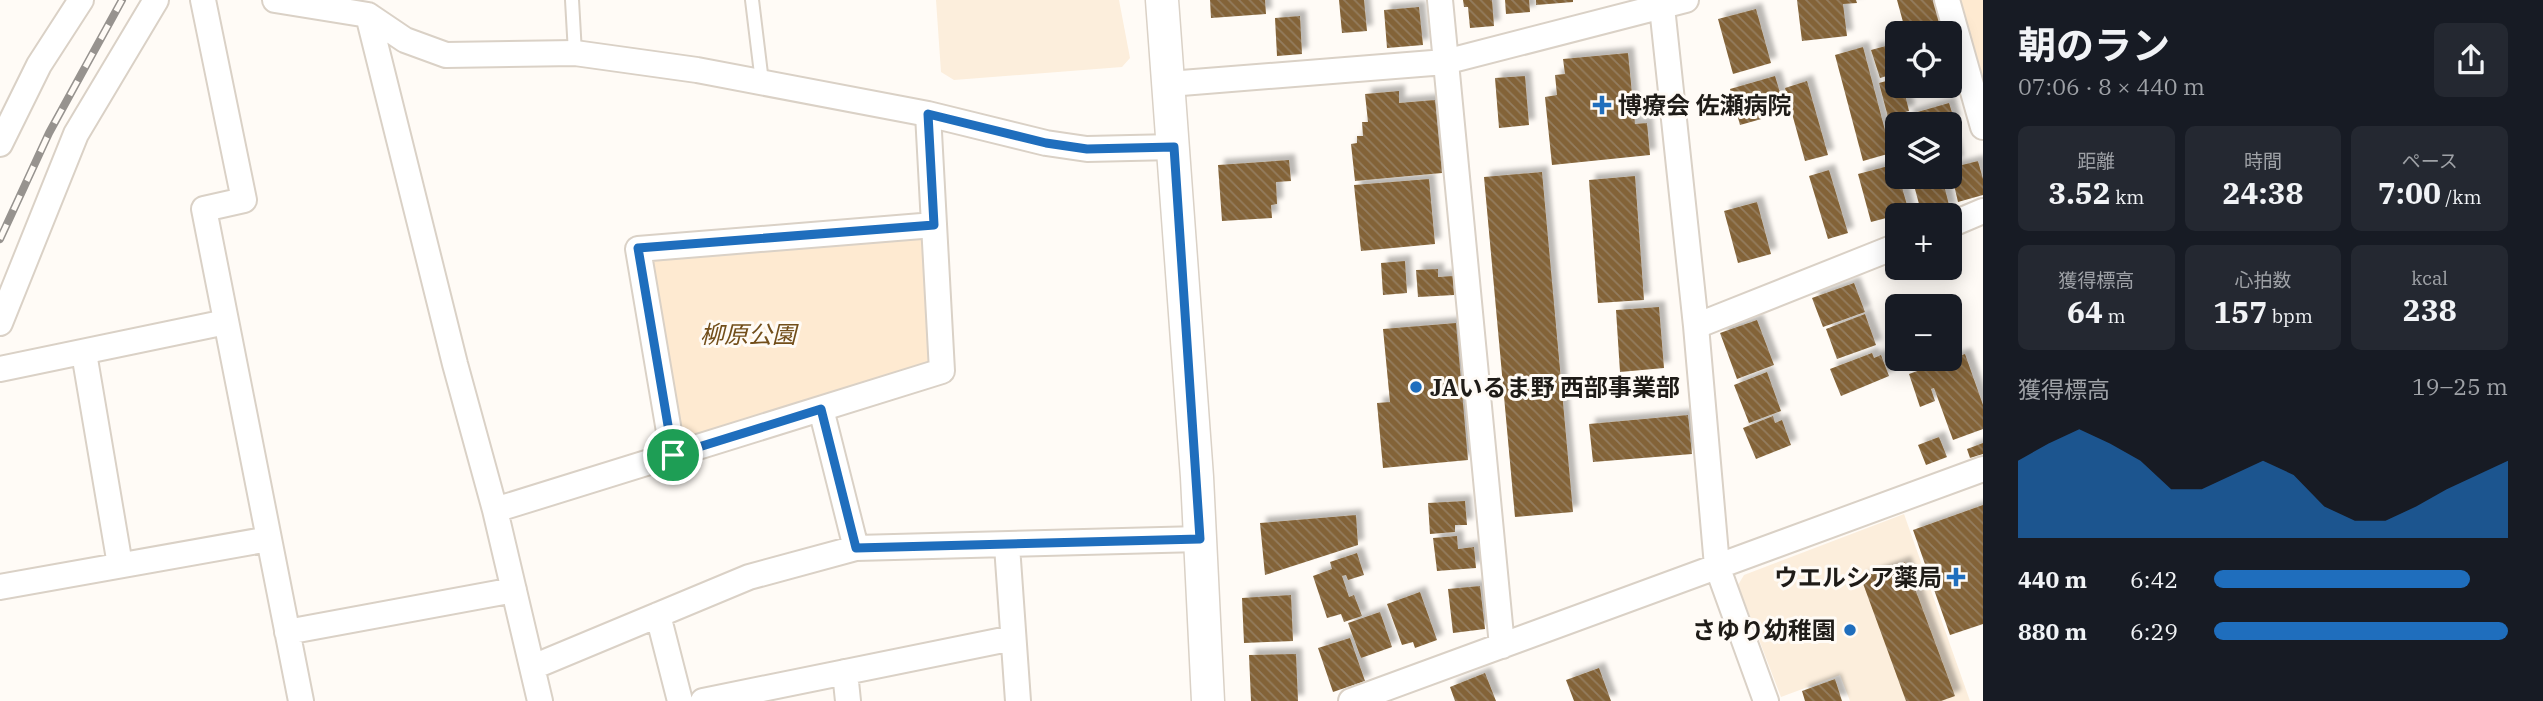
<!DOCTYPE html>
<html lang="ja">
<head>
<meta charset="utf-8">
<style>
	body { margin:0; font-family:"IBM Plex Serif","Noto Sans JP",serif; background:#242831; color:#f1f3f6; height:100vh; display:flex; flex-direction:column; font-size:26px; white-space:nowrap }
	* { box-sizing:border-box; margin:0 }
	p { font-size:23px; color:#9ea1a6 }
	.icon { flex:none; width:38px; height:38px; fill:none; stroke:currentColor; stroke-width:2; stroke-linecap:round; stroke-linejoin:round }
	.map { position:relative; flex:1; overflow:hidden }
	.sheet { display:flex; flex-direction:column; background:#171b24; width:560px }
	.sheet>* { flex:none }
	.fabs { position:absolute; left:1885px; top:21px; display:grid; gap:14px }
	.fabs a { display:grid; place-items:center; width:77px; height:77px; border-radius:10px; background:#171b24; box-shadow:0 4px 18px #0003; font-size:35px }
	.pin { position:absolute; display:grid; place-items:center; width:60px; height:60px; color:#fff; margin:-30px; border:4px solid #fff; border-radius:50%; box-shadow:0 2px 7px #0007 }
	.round { display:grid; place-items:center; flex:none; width:74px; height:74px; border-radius:10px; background:#242831 }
	.overview { display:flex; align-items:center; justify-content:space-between; height:119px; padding:0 35px }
	h1 { font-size:38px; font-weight:700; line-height:52px }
	.stats { display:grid; grid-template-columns:repeat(3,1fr); gap:10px; height:119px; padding:7px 35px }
	.stats div { display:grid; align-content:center; border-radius:10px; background:#242831; text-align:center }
	.stats b { font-size:30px; font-weight:700 }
	.stats small { font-size:19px; font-weight:400 }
	.stats p { font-size:19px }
	.chart { height:196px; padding:14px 35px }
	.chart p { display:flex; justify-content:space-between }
	.chart svg { width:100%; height:126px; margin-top:7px; fill:#1f6ebd; opacity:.7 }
	ul { padding:0 35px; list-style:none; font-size:23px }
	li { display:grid; grid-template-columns:112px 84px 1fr; align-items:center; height:52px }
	li i { height:18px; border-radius:9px; background:#1f6ebd }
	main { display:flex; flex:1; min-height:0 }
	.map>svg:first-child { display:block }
	.built { fill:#fceedc }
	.green { fill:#feead1 }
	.building { fill:url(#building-back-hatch); filter:url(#shadow) }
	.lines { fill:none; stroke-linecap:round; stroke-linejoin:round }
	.service-casing { stroke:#dad1c6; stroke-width:16 }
	.minor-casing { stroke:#dad1c6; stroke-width:28 }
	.tertiary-casing { stroke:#dad1c6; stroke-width:35 }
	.service { stroke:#fff; stroke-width:12 }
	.minor { stroke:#fff; stroke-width:24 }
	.tertiary { stroke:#fff; stroke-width:32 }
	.rail-casing { stroke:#97938f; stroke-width:8 }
	.rail { stroke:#fffbf6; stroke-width:5; stroke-dasharray:16; stroke-linecap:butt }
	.route-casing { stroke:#fff; stroke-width:14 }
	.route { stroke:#1f6ebd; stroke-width:9 }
	.poi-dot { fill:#1f6ebd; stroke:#fffbf6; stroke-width:2.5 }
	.labels { text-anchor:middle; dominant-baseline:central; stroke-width:6; stroke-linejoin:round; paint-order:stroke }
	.poi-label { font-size:24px; font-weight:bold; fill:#1f1c18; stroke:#fffbf6; text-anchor:start }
	.park-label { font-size:24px; font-style:italic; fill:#724e1a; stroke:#fffbf6 }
</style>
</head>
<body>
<main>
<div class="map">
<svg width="1983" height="701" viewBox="0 0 1983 701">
	<defs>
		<pattern id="building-back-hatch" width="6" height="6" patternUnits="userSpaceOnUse" patternTransform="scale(1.75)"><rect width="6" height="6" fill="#836338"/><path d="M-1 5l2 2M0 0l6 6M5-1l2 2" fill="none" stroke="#947d5f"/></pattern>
		<filter id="shadow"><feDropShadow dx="6" dy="-6" stdDeviation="2" flood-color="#0004"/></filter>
	</defs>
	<rect width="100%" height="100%" fill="#fffbf6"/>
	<path class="built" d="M936,0h183l11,58 -8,9 -168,13 -13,-8z
		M1904,514l66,187h-120l-10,-26 -59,22 -43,-112 6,-10z"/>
	<path class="green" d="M1956,0h27v99z
		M934,225l8,146 -269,84 -35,-206z"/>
	<path class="building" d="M1210,0h55l1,14 -55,4z
		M1339,0h25l3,31 -25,2z
		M1463,0h29l2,26 -24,2 -2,-21h-4z
		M1505,0h24l1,12 -24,2z
		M1536,0h37v2l-37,3z
		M1797,0h59l1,3 -14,1 4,32 -45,5z
		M1897,0h37l7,26 -35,7z
		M1419,7l4,38 -36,3 -3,-38z
		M1756,9l15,54 -38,11 -15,-55z
		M1300,16l2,38 -25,2 -2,-38z
		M1897,43v30l-17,5 -9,-28z
		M1863,47l28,106 -28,8 -28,-106z
		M1628,53l7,71 12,-1 3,32 -98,10 -7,-68 12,-2 -2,-20 10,-1 -2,-15z
		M1950,53l10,34 -31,8 -3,-9h24z
		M1525,76l4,49 -30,3 -4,-50z
		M1775,76l11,36 -46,13 -10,-36z
		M1897,78v8h6l6,25 -21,6 -9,-34z
		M1807,81l21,74 -23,6 -20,-73z
		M1399,91v12l36,-3 7,73 -87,8 -4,-37 6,-1v-7h6l-1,-14h6l-3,-28z
		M1949,103l6,19 -7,2h-39l-2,-9z
		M1954,144l4,18 -8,3v-20z
		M1289,160l2,21 -15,1 1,22 -6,1 1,13 -50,3 -4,-56z
		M1978,161l5,18v16l-25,7 -8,-34z
		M1896,164l1,13h2l10,35 -38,10 -13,-48z
		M1829,170l19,63 -20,6 -19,-63z
		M1542,172l31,340 -58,5 -31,-340z
		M1635,176l9,124 -46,3 -9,-123z
		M1942,177l8,32 -28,6 -10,-37z
		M1429,179l6,65 -74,7 -7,-66z
		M1757,202l14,52 -33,9 -14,-52z
		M1405,261l2,32 -24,2 -2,-32z
		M1438,269v8l15,-1 1,19 -36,2 -2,-27z
		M1854,283l11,29 -42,15 -11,-29z
		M1659,307l5,61 -44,4 -4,-62z
		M1865,314l11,31 -39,14 -11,-30z
		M1757,320l17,45 -37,14 -17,-46z
		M1456,323l12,137 -85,8 -6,-65 13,-1 -7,-73z
		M1872,353l2,5 7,-3 8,21 -48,20 -11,-27z
		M1965,354l18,51v24l-30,11 -19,-52 -3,1 4,12 -15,6 -11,-33z
		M1767,372l14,39 -32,12 -15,-38z
		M1688,415l4,39 -99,8 -4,-38z
		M1773,416l2,7 7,-3 9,25 -35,14 -13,-31z
		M1939,437l8,20 -21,8 -8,-20z
		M1983,443v11l-13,4 -3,-9z
		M1465,501l2,24h-12v7l-25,2 -2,-31z
		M1983,505v119l-33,11 -37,-105z
		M1356,515l2,30 -93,30 -5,-52z
		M1457,536l1,13 16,-2 2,21 -39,3 -4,-33z
		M1357,553l7,22 -16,5 -2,-5 -4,1 7,21 5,-2 8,21 -18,6 -3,-8 -14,4 -14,-42 19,-7 -2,-7z
		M1905,562l50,134 -14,5h-35l-45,-123z
		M1480,586l5,43 -32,4 -5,-44z
		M1420,592l17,48 -22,8 -2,-6 -11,3 -15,-41z
		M1291,595l2,46 -49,2 -2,-45z
		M1380,612l12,35 -31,11 -13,-35z
		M1350,638l15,43 -32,11 -15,-44z
		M1296,654l2,47h-47l-2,-46z
		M1599,668l12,33h-37l-8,-21z
		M1485,673l11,28h-41l-5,-14z
		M1835,679l7,22h-37l-3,-10z"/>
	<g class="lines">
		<g class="service-casing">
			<path id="service" d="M572,0l3,53
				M752,0l10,82"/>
		</g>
		<g class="minor-casing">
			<path id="minor" d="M203,0l41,200 -40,9 97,492
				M275,0l93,15 87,349 40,146 45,191
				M1440,0l62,646
				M1947,0l36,127
				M1662,7l34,319 21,240 49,135
				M368,15l37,25 41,15 129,-2 122,17 231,44 118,29 41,6 87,-2
				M1169,84l276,-22 241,-62
				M0,144l39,-79 42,-65
				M1950,225l33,-14
				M0,323l76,-189 80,-134
				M1696,326l201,-80
				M84,353l36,212
				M0,369l226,-47
				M821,409l35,139
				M673,455l-35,-206 296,-24
				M495,510l447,-139 -14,-257
				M1007,546l11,155
				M0,587l269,-48
				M658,615l22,86
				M287,632l227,-42
				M533,667l216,-90 107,-29 344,-9
				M845,672l3,29
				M703,701l310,-63
				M1351,701l632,-232"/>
		</g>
		<g class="tertiary-casing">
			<path id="tertiary" d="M1162,0l35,477 11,224"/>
		</g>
		<use href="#service" class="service"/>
		<use href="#minor" class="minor"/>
		<use href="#tertiary" class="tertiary"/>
		<g class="rail-casing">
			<path id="rail" d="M0,239l49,-106 73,-133"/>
		</g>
		<use href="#rail" class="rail"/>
	</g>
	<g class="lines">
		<g class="route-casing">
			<path id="route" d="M928,114l118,29 41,6 87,-2 26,392 -344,9 -35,-139 -148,46 -35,-207 296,-23z"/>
		</g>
		<use href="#route" class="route"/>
	</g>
	<g class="poi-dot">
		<path d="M1598.5 94.5h7v7h7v7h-7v7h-7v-7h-7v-7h7z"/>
		<circle cx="1416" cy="387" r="7"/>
		<path d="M1952.5 566.5h7v7h7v7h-7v7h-7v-7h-7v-7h7z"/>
		<circle cx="1850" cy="630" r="7"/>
	</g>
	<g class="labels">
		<g class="poi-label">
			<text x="1618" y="105">博療会 佐瀬病院</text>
			<text x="1430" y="387">JAいるま野 西部事業部</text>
			<text x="1942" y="577" text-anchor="end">ウエルシア薬局</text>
			<text x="1836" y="630" text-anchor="end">さゆり幼稚園</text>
		</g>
		<g class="park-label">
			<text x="748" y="334">柳原公園</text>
		</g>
	</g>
</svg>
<div class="fabs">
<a><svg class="icon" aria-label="locate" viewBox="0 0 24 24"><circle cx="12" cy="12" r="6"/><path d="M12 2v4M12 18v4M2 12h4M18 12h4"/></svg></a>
<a><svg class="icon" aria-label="layers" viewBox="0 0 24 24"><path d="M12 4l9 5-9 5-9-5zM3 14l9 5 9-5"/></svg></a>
<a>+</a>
<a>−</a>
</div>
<div class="pin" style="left:673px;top:455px;background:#1e9e55"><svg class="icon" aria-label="arrive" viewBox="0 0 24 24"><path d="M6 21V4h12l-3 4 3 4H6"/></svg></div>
</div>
<section class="sheet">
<div class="overview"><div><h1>朝のラン</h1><p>07:06 · 8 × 440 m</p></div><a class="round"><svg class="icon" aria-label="share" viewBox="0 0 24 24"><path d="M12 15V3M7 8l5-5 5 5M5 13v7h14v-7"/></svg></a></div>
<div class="stats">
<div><p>距離</p><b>3.52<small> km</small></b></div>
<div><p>時間</p><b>24:38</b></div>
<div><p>ペース</p><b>7:00<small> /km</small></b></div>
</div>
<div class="stats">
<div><p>獲得標高</p><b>64<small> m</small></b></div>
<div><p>心拍数</p><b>157<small> bpm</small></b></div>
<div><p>kcal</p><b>238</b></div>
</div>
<div class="chart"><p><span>獲得標高</span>19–25 m</p>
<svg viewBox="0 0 160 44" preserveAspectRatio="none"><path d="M0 44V17L10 11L20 6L30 11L40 17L50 27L60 27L70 22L80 17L90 22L100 33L110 38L120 38L130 33L140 27L150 22L160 17V44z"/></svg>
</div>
<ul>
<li><b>440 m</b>6:42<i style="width:87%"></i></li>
<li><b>880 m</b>6:29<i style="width:100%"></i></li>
</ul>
</section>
</main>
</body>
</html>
